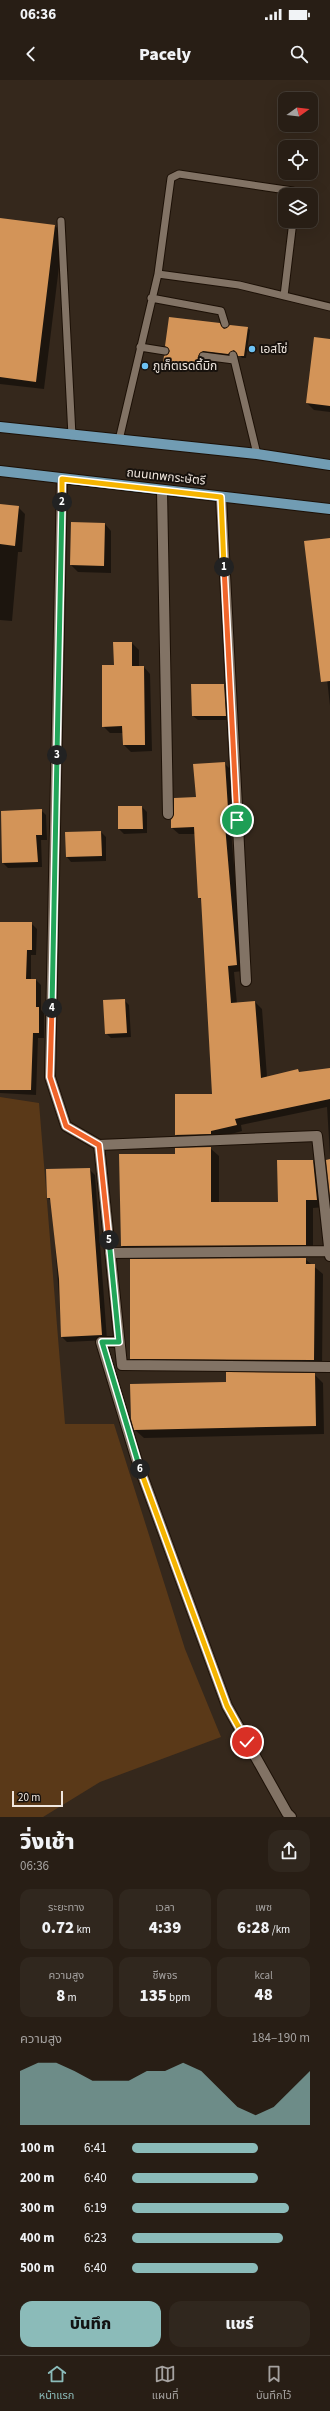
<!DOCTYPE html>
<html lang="th">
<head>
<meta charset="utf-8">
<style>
	body { margin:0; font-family:"Source Sans 3","Noto Sans Thai",sans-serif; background:#30271e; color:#f1f3f6; height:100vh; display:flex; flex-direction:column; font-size:15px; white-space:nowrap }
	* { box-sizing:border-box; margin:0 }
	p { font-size:13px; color:#a5a2a0 }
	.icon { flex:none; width:22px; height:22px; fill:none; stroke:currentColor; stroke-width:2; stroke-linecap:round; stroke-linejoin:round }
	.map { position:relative; height:1737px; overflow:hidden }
	.panel { display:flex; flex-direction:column; background:#281e15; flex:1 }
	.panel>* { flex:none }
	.needle { width:26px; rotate:75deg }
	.tools { position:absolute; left:278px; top:12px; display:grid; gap:8px }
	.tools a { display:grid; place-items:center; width:40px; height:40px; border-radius:8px; background:#281e15; box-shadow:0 4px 16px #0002,0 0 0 1px #443c34; font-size:20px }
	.scale { position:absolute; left:12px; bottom:10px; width:51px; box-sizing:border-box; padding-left:4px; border:2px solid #f0e7df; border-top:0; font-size:11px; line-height:14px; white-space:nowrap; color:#f0e7df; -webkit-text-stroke:3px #18120d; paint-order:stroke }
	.pin { position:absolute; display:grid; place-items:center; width:34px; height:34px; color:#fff; margin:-17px; border:2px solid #fff; border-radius:50%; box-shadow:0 1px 4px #0007 }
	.km { position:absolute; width:20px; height:20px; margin:-10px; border-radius:50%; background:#222; color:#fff; font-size:11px; line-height:20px; text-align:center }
	.round { display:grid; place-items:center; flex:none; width:42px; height:42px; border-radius:12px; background:#30271e }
	.overview { display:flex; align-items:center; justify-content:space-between; height:68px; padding:0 20px }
	h1 { font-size:22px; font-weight:800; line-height:30px }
	.figures { display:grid; grid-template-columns:repeat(3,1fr); gap:6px; height:68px; padding:4px 20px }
	.figures div { display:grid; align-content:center; border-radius:10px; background:#30271e; text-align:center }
	.figures b { font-size:17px; font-weight:800 }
	.figures small { font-size:11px; font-weight:400 }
	.figures p { font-size:11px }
	.chart { height:112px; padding:8px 20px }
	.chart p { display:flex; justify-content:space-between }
	.chart svg { width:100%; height:72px; margin-top:4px; fill:#8bbbb9; opacity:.7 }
	.action { display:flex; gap:8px; margin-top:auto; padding:8px 20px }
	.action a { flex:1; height:46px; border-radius:12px; background:#8bbbb9; color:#111; font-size:16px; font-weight:800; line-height:46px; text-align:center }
	.action a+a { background:#30271e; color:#f1f3f6 }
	ul { padding:0 20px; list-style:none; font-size:13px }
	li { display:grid; grid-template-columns:64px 48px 1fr; align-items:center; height:30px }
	li i { height:10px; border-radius:5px; background:#8bbbb9 }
	.status { display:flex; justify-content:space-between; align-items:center; height:28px; padding:0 20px; background:#281e15; direction:ltr }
	.status svg { height:11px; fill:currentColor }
	header { display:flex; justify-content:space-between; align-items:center; height:52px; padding:0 20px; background:#281e15; font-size:18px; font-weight:800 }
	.tabs { display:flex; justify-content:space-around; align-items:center; height:56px; border-top:1px solid #443c34; background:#281e15; font-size:11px; color:#a5a2a0 }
	.tabs a { display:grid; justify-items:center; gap:2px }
	.tabs .selected { color:#8bbbb9 }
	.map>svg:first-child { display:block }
	.green { fill:#5a3918 }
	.shadow { fill:#0007 }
	.building { fill:#d39458 }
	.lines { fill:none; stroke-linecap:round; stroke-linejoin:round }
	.lane-casing { stroke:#1c1006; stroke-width:9 }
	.street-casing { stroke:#1c1006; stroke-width:12 }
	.primary-casing { stroke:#1c1006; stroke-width:12 }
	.lane { stroke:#827365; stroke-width:7 }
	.street { stroke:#827365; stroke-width:10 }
	.primary { stroke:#719cb3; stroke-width:10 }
	.split-1-casing { stroke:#fff; stroke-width:8 }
	.split-2-casing { stroke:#fff; stroke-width:8 }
	.split-3-casing { stroke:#fff; stroke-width:8 }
	.split-4-casing { stroke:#fff; stroke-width:8 }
	.split-5-casing { stroke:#fff; stroke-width:8 }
	.split-6-casing { stroke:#fff; stroke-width:8 }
	.split-7-casing { stroke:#fff; stroke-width:8 }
	.split-1 { stroke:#f0652b; stroke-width:5 }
	.split-2 { stroke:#f5b400; stroke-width:5 }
	.split-3 { stroke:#22a559; stroke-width:5 }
	.split-4 { stroke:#22a559; stroke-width:5 }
	.split-5 { stroke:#f0652b; stroke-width:5 }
	.split-6 { stroke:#22a559; stroke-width:5 }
	.split-7 { stroke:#f5b400; stroke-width:5 }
	.poi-dot { fill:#6dc2f3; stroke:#18120d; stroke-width:1.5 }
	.labels { text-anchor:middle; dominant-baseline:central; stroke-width:4; stroke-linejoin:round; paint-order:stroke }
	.poi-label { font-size:12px; fill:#f0e7df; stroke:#18120d; text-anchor:start }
	.street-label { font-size:12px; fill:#f0e7df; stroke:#18120d }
</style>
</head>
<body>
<div class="status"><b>06:36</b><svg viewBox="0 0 49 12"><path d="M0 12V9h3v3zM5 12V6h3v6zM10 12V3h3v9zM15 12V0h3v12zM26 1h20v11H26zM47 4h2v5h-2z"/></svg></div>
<header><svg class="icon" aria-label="back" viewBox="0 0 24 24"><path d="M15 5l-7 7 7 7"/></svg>Pacely<svg class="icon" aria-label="search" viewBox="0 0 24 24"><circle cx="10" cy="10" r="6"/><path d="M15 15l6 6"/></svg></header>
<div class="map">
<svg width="330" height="1737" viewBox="0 0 330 1737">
	<rect width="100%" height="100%" fill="#35281c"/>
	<path class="green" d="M0,1017l39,6 26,321h49l71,225 36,88 -121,45 -57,35h-43z"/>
	<path class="shadow" d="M0,139l55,7 8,8 -19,155 -44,-5z
		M247,248l3,2 -4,28h-4l-5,-6 -6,4 -25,-3 -6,5 4,6 -1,5 -36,-5 -3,-2 60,-32z
		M330,260v72l-16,-2 -7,-7z
		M0,425l18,2 7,7 -3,38h-4l-6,69 -12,-1z
		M72,443l33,1 6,7v42l-33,-1 -7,-7z
		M330,459v167l-3,-27z
		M132,563l7,7v17h5l6,7 2,77 -21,1 -7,-7v-12h-14l-7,-7z
		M224,605l5,4 1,31h-32l-5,-4z
		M224,683l7,7 4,61h-4l12,140 -9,1 3,32 18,-2 7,7 5,68 31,-6 2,2 30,-4v86l-3,-48 -86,18 1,6 -25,7 -34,4 -7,-7 37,-40 -11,-195 -3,-2 -4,-64h-16l-7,-6z
		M142,727l5,5v21l-23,1 -5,-5z
		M41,730l5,5 1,25h-6l1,27 -34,1 -5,-5z
		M101,752l5,5v24l-35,1 -4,-5z
		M0,843h31l6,6 -1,26h-5v25h5l5,5v25l3,3v25h-6l-2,57 -36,-2z
		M124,920l5,5 2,32 -20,1 -5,-5z
		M210,1068l9,8v47h60l34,-42 8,8 4,38 -12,1v45l-183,1 -8,-8 54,-91z
		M90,1090l5,5 12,165 -40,2 -5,-5 -10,-135 -4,-4z
		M305,1179l18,15 -1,94 -182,-1 -9,-9z
		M314,1294l9,9 1,51 -180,4 -9,-8z"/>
	<path class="building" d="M0,138l55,7 -19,157 -36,-5z
		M169,237l51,6 4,6 6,-4 18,2 -4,29h-6l-4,-6 -6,4 -25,-3 -5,5 4,5 -1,6 -38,-5 1,-6 6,-5 -5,-5z
		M314,257l16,2v67l-24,-3z
		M0,424l19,2 -4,40 -15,-2z
		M71,442l34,1 -1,43 -34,-1z
		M330,458v143l-9,1 -17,-141z
		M113,562h19v24h12l1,79h-22l-1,-19 -20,1v-62h12z
		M191,604h33l2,32h-34z
		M225,682l4,62 -4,1 12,140 -9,1 3,37 24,-2 6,77 37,-9 1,3 31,-4v31l-95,20 2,6 -26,6v3l-36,1v-41h37l-11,-196h-3l-4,-71 -23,1v-8l3,-6v-16l22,-1 -3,-33z
		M118,726h24l1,23h-25z
		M42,729v26h-6l2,27 -36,1 -1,-52z
		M101,751l1,25 -36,1 -1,-25z
		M0,842h32v28h-5l-1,29h10v28h3v26h-6l-2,57h-31z
		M125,919l2,34 -22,1 -2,-34z
		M211,1067v55h67l-1,-42h36l4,40h-11v45l-185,1 -2,-92h56v-6z
		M330,1079v37l-4,-36z
		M90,1088l12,167 -41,2 -2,-58 -9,-81h-3l-1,-29z
		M306,1178v6h9l-1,96 -184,-1v-100z
		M226,1292l89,1 1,53 -182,4 -3,-11 -1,-35 96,-2z"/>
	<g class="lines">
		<g class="lane-casing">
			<path id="lane" d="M61,141l11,215
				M158,194l13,-96 8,-4 114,17 1,4
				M284,216l9,-75
				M151,218l70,13 4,13
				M140,267l25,4
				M233,275l24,99
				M203,276l31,4
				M119,360l39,-166 81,11 91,22"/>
		</g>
		<g class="street-casing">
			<path id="street" d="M62,399l-12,598 16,49 33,19 218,-9 13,120
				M162,410l6,324
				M221,417l25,484
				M99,1065l23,220 208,2
				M110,1173l220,-2
				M119,1262h-18l35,116 91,248 60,107 4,4"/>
		</g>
		<g class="primary-casing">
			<path id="primary" d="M0,347l257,27 73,11
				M0,391l330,38"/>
		</g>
		<use href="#lane" class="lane"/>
		<use href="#street" class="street"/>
		<use href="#primary" class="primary"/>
	</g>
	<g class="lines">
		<g class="split-1-casing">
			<path id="split-1" d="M224,487l13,253"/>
		</g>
		<g class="split-2-casing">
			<path id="split-2" d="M62,422v-23l159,18 3,70"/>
		</g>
		<g class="split-3-casing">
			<path id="split-3" d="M57,675l5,-253"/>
		</g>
		<g class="split-4-casing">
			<path id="split-4" d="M52,928l5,-253"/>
		</g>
		<g class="split-5-casing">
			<path id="split-5" d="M52,928l-2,69 16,49 33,19 10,95"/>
		</g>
		<g class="split-6-casing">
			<path id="split-6" d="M109,1160l10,102h-17l38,127"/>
		</g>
		<g class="split-7-casing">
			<path id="split-7" d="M140,1389l87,237 20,36"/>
		</g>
		<use href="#split-1" class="split-1"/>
		<use href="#split-2" class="split-2"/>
		<use href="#split-3" class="split-3"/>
		<use href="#split-4" class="split-4"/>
		<use href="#split-5" class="split-5"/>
		<use href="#split-6" class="split-6"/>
		<use href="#split-7" class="split-7"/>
	</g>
	<g class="poi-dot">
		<circle cx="252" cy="269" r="4"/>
		<circle cx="145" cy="286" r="4"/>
	</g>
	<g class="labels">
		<g class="poi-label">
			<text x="260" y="269">เอสโซ่</text>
			<text x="153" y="286">ภูเก็ตเรดดี้มิก</text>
		</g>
		<g class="street-label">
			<text transform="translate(166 397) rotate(6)">ถนนเทพกระษัตรี</text>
		</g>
	</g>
</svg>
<div class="tools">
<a><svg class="needle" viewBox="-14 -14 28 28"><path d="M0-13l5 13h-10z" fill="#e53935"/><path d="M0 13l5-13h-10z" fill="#a5a2a0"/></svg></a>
<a><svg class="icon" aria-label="locate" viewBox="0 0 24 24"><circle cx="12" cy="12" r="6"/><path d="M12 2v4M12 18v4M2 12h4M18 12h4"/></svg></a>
<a><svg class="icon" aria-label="layers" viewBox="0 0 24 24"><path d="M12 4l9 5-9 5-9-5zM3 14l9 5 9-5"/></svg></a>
</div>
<div class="scale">20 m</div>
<div class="pin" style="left:237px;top:740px;background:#1e9e55"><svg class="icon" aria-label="arrive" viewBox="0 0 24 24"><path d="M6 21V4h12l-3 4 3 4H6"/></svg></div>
<div class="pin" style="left:247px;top:1662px;background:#d93025"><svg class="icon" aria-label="check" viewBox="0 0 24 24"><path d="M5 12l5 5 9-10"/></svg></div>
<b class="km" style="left:224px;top:487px">1</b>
<b class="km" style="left:62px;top:422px">2</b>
<b class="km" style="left:57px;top:675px">3</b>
<b class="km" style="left:52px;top:928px">4</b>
<b class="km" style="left:109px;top:1160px">5</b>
<b class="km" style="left:140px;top:1389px">6</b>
</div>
<section class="panel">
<div class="overview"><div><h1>วิ่งเช้า</h1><p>06:36</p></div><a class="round"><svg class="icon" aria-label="share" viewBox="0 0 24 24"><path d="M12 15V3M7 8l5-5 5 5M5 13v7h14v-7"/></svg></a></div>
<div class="figures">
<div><p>ระยะทาง</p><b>0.72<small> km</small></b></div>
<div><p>เวลา</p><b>4:39</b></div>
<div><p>เพซ</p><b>6:28<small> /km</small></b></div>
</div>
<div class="figures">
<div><p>ความสูง</p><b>8<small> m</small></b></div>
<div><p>ชีพจร</p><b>135<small> bpm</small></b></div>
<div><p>kcal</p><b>48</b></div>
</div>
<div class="chart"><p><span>ความสูง</span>184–190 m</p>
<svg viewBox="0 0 160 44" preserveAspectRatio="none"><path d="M0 44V11L10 6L20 6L30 11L40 17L50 17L60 17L70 11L80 11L90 6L100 11L110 22L120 33L130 38L140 33L150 22L160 11V44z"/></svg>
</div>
<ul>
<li><b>100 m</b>6:41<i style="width:71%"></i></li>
<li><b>200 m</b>6:40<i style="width:71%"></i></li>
<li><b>300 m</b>6:19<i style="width:88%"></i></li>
<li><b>400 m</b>6:23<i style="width:85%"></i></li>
<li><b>500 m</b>6:40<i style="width:71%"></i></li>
</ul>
<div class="action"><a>บันทึก</a><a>แชร์</a></div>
</section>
<nav class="tabs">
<a class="selected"><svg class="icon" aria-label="home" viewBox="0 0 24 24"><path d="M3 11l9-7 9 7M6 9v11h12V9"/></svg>หน้าแรก</a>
<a><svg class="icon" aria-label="map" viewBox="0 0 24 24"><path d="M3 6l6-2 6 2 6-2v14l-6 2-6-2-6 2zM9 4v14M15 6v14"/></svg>แผนที่</a>
<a><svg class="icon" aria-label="saved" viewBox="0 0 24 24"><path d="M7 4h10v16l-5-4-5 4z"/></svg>บันทึกไว้</a>
</nav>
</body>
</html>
